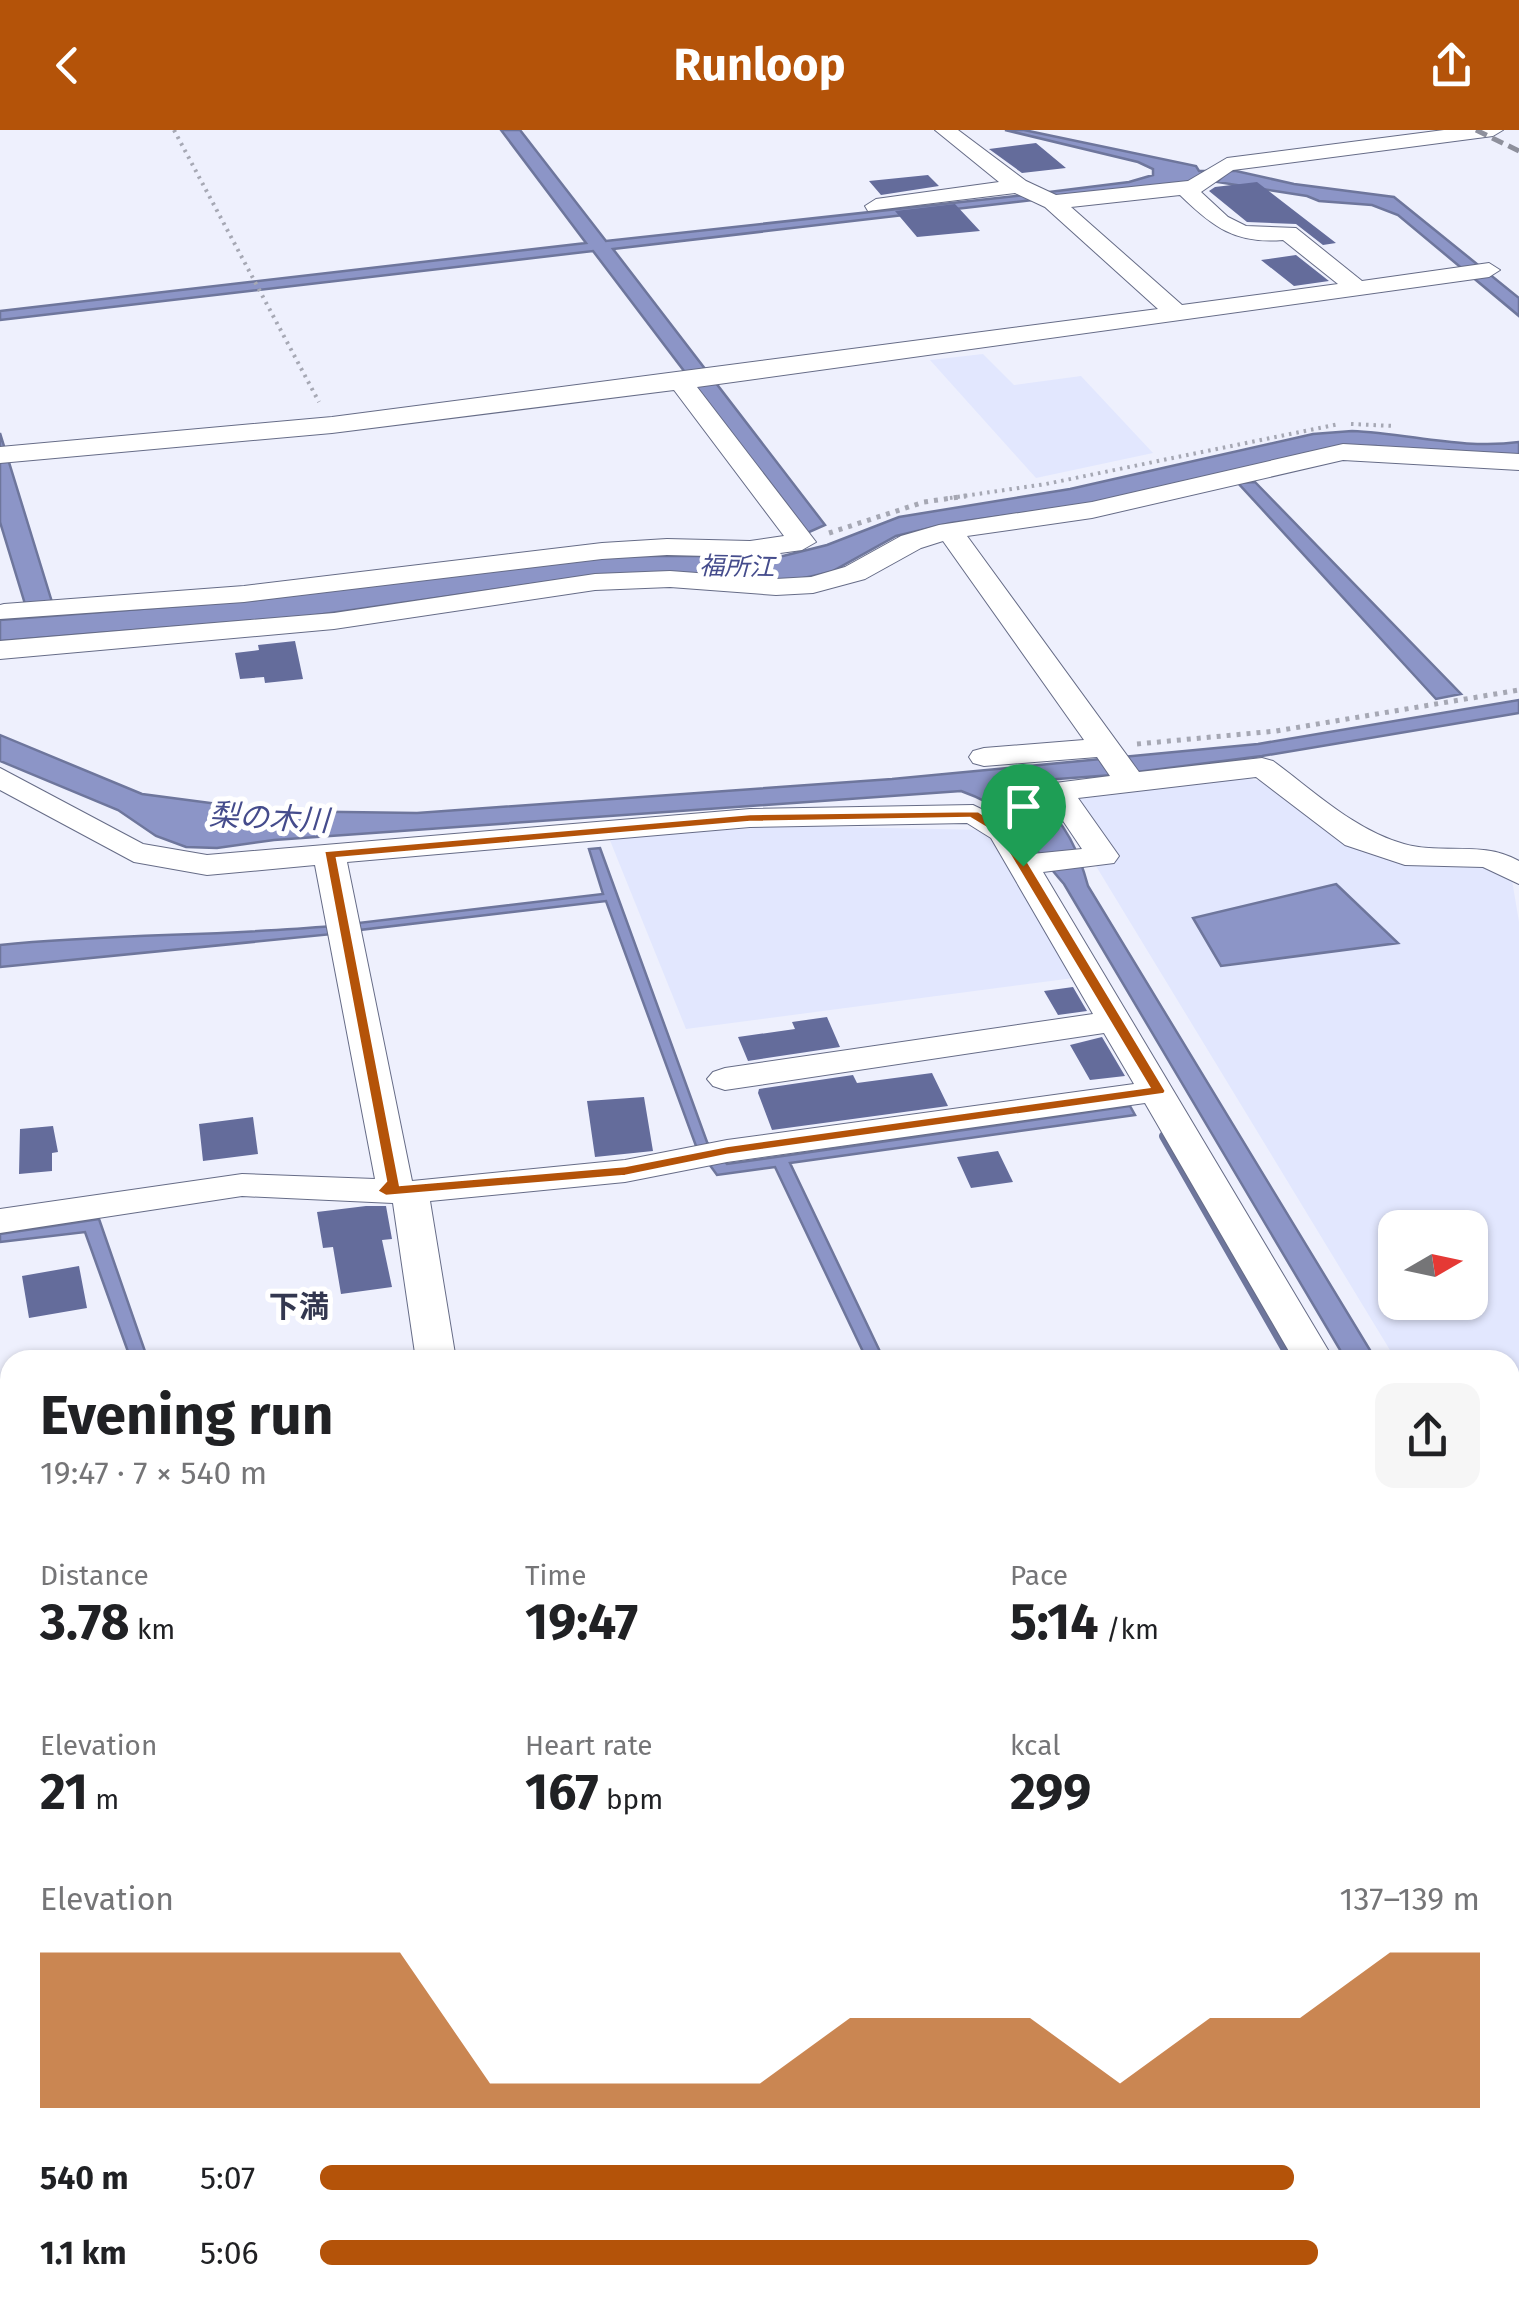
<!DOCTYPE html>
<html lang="en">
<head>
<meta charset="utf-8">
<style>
	body { margin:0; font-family:"Fira Sans","Noto Sans JP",sans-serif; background:#f6f6f6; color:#202124; height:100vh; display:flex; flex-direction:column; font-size:38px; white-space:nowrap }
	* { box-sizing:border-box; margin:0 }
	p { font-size:32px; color:#757577 }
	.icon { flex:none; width:55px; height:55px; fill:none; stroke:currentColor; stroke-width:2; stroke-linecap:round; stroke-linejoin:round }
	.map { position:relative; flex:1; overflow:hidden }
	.sheet { position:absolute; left:0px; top:1220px; width:1520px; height:960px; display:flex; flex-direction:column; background:#fff; border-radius:30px 30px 0 0; box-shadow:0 2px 8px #0004 }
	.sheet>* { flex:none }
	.needle { width:65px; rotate:81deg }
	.tools { position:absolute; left:1378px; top:1080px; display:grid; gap:20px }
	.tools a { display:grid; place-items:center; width:110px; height:110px; border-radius:20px; background:#fff; box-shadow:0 2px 8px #0004; font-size:50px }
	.pin { position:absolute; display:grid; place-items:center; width:85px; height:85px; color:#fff; margin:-102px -42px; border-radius:50% 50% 50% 0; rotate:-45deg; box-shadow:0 0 10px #0007 }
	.pin .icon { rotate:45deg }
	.round { display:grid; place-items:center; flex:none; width:105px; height:105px; border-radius:20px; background:#f6f6f6 }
	.summary { display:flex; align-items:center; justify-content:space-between; height:170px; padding:0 40px }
	h1 { font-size:55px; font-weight:700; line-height:75px }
	.metrics { display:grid; grid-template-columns:repeat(3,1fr); gap:15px; height:170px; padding:10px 40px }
	.metrics div { display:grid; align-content:center }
	.metrics b { font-size:50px; font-weight:700 }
	.metrics small { font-size:28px; font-weight:400 }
	.metrics p { font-size:28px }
	.chart { height:280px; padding:20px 40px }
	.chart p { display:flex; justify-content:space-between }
	.chart svg { width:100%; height:180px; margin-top:10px; fill:#b45309; opacity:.7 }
	ul { padding:0 40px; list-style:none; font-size:32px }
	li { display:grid; grid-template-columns:160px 120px 1fr; align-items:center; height:75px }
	li i { height:25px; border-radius:12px; background:#b45309 }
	header { display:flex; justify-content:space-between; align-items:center; height:130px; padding:0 40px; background:#b45309; color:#fff; font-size:45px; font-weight:700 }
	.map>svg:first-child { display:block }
	.built { fill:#e2e7fe; fill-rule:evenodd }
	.water { fill:#8c95c7; stroke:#6e769c; stroke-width:2.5 }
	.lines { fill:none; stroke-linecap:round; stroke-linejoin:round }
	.stream-far1 { stroke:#6e769c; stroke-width:10 }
	.stream { stroke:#6e769c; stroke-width:12 }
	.building { fill:#646c9b }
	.minor-casing { stroke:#666c87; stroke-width:2 }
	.path-far1 { stroke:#a6a8b4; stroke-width:4; stroke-dasharray:2.5 5; stroke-linecap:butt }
	.path { stroke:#a6a8b4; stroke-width:5; stroke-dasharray:4 6; stroke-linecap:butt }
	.minor { fill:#fff; fill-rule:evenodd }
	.rail { stroke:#8e909c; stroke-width:5; stroke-dasharray:12 6; stroke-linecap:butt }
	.route { fill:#b45309; stroke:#fff; stroke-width:2.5; fill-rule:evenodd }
	.labels { text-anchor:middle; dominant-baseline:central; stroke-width:10; stroke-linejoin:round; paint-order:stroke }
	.far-water-label { font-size:25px; font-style:italic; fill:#454c8c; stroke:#fff }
	.water-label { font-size:30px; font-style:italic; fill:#454c8c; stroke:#fff }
	.neighbourhood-label { font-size:30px; font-weight:bold; fill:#33374f; stroke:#fff }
</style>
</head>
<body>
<header><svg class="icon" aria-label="back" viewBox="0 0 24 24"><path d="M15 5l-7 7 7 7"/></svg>Runloop<svg class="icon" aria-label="share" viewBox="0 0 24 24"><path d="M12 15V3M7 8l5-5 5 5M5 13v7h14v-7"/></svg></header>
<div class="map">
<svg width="1519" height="2180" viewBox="0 0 1519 2180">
	<rect width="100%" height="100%" fill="#eef0fd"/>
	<path class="built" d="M983,224l31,31 67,-9 72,77 -117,25 -106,-118z
		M1237,647l33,5 93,70 36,10 86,3 27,15 7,42v640l-9,-15v-187h-114l-314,-517 -35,-43zM1395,1098h75v74h-75z
		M787,696l201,4 86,148 -388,51 -77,-191z"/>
	<path class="water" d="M501,0h19l86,111 419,-46 104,-13 24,-7v-6l-15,-7 -133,-32h19l172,36 3,5h37l58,13 100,13 125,101v18l-121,-101 -26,-10 -53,-4 -12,-5 -90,-14 4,-4 -608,71 212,276 -18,8 -214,-282 -593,69v-9l586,-68z
		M1352,301c56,2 111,19 167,11v15l-80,-1 -63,-10 -35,1 -253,57 -137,19 -55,13 -65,36 -41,9 -195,-6 -285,41 -310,25v-21l256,-20 336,-44h191l44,-11 72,-28 171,-28 243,-55z
		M0,303l52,169 -27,2 -25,-82z
		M1255,352l206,212 -25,5 -198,-216z
		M1519,570v13l-257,43 -149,19 -110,8c8,6 23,10 34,17 29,21 42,53 51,86l288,474h-30l-282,-476c-39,-43 -43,-72 -103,-93l-687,49 -57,8 -31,-1 -30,-11 -38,-26 -118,-49v-26l142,59 130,17 145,2 475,-34 366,-35z
		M600,718l107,294 20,22 403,-58 5,9 -345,48 94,197h-17l-92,-193 -58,8 -21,-29 -90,-245 -247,29 -1,-7 245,-29 -14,-45z
		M1336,754l62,59 -177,23 -28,-48z
		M332,796l1,8 -333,33v-22c110,-11 221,-9 332,-19z
		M99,1089l49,141h-17l-46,-128 -85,10v-8z
		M104,2170h444l-61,10h-383z"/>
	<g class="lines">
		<path class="stream-far1" d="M1164,1006l128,224"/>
		<path class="stream" d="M1510,1611l9,16"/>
	</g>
	<path class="building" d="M1036,13l30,25 -44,5 -33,-24z
		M928,45l11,11 -58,9 -12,-14z
		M1257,52l79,61 -13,2 -27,-21 -49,-2 -38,-31 6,-4z
		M955,74l25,27 -63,6 -22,-26z
		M1296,125l33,26 -35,5 -33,-26z
		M295,511l8,38 -38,4 -1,-6 -24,2 -5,-26 24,-3 -1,-5z
		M1073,857l14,24 -29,4 -14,-24z
		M827,887l13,30 -92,14 -10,-24 57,-8 -3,-7z
		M1102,907l23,39 -35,4 -20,-35z
		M932,943l16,33 -176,24 -14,-37 1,-4 94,-14 4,8z
		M644,967l9,54 -58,6 -8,-56z
		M253,987l5,37 -55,7 -4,-37z
		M53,996l5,26 -6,1v18l-33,3 1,-45z
		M998,1021l15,31 -42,6 -14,-31z
		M366,1076h20l6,33 -10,1 10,47 -51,7 -8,-47 -10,1 -6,-36z
		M79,1136l8,42 -58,10 -7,-42z"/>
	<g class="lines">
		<g class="minor-casing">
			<path id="minor" d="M935,0h23l68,51 30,14 132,-14 39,-23 217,-28h59l-10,6 -260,34 -32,22 27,25 18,9 50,2 66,53 127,-18 11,7 -11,7 -792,110 119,155 -14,8 -52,7 -83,-2 -65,4 -358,43 -244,17v-14l4,-1 240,-18 358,-43 65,-4 83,2 34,-5 -110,-146 -342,43 -332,30v-16l332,-30 826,-108 -113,-102 -30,-14 -147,18 -3,-5 11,-7 123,-17zM1180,65c33,32 55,49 103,45l55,44 -156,21 -111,-98z
				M1343,314l176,10v16l-176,-10 -251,58 -125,18 172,236 123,-14 11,3c41,30 81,69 131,83 39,11 78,-4 115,17v23l-36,-17 -78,-2 -60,-20 -89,-68 -178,21 41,58 -5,7 -71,9 291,488h-40l-149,-257 -418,59 -102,20 -195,19 26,159h-40l-23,-157 -151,-7 -242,37v-24l242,-35 133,5 -60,-314 -108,10 -73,-13 -134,-72v-22l143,76 64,11 543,-46 223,-4 41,20 18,29 50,-5 -39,-58 4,-7 63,-8 -13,-19 -113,9 -11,-3 -4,-6 4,-6 11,-3 100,-8 -141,-199 -22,7 -56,31 -52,14 -37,2 -106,-8 -75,3 -261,39 -334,30v-18l334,-28 261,-39 75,-3 106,8 35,-2 34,-10 56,-31 38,-11 153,-23zM967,693l24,15 102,176 -368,54 -12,4 -6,7 6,7 12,4 379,-57 30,51 -407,56 -102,20 -213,21 -65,-319 403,-35z
				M10,1348v28l-10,2v-28z
				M1510,1554l9,3v46l-9,-3z
				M0,1914l10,4v76l-10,-3z
				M10,2141v29h25l-5,10h-30v-37z
				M35,2170h54l3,10h-54z
				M743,2170h54l3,10h-54z"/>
		</g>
		<path class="path-far1" d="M174,0l145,272
			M1351,294l43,2
			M950,368l96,-14 293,-60"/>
		<path class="path" d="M829,403l95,-31 42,-6
			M1137,614l139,-13 243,-41"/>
		<use href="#minor" class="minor"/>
		<path class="rail" d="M1476,0l43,21"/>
	</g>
	<path class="route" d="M978,681l32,21 156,259 -2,3 -437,61 -102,21 -239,20 -9,-5 9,-10 -62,-330 426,-37zM970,688l28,17 151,252 -422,59 -102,20 -225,19 -63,-327 413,-36z"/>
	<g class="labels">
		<g class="far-water-label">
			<text transform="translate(737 437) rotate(1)">福所江</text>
		</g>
		<g class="water-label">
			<text transform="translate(269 688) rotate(3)">梨の木川</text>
		</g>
		<g class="neighbourhood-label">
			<text x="299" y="1177">下満</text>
		</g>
	</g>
</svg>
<div class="tools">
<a><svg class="needle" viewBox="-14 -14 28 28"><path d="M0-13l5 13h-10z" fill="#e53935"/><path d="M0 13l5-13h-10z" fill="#757577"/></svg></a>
</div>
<div class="pin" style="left:1023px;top:736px;background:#1e9e55"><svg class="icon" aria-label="arrive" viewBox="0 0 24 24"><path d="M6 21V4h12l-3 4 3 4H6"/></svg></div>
<section class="sheet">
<div class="summary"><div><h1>Evening run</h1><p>19:47 · 7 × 540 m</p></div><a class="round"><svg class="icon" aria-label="share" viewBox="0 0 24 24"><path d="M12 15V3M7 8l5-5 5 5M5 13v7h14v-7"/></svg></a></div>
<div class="metrics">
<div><p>Distance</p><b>3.78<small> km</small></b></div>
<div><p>Time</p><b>19:47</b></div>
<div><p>Pace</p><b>5:14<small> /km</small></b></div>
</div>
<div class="metrics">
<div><p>Elevation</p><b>21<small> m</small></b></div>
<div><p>Heart rate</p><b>167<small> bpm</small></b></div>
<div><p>kcal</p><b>299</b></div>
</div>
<div class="chart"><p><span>Elevation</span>137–139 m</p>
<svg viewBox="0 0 160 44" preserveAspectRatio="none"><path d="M0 44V6L10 6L20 6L30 6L40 6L50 38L60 38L70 38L80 38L90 22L100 22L110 22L120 38L130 22L140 22L150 6L160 6V44z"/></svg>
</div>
<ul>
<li><b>540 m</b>5:07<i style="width:84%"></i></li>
<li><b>1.1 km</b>5:06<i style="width:86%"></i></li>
</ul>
</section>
</div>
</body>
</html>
